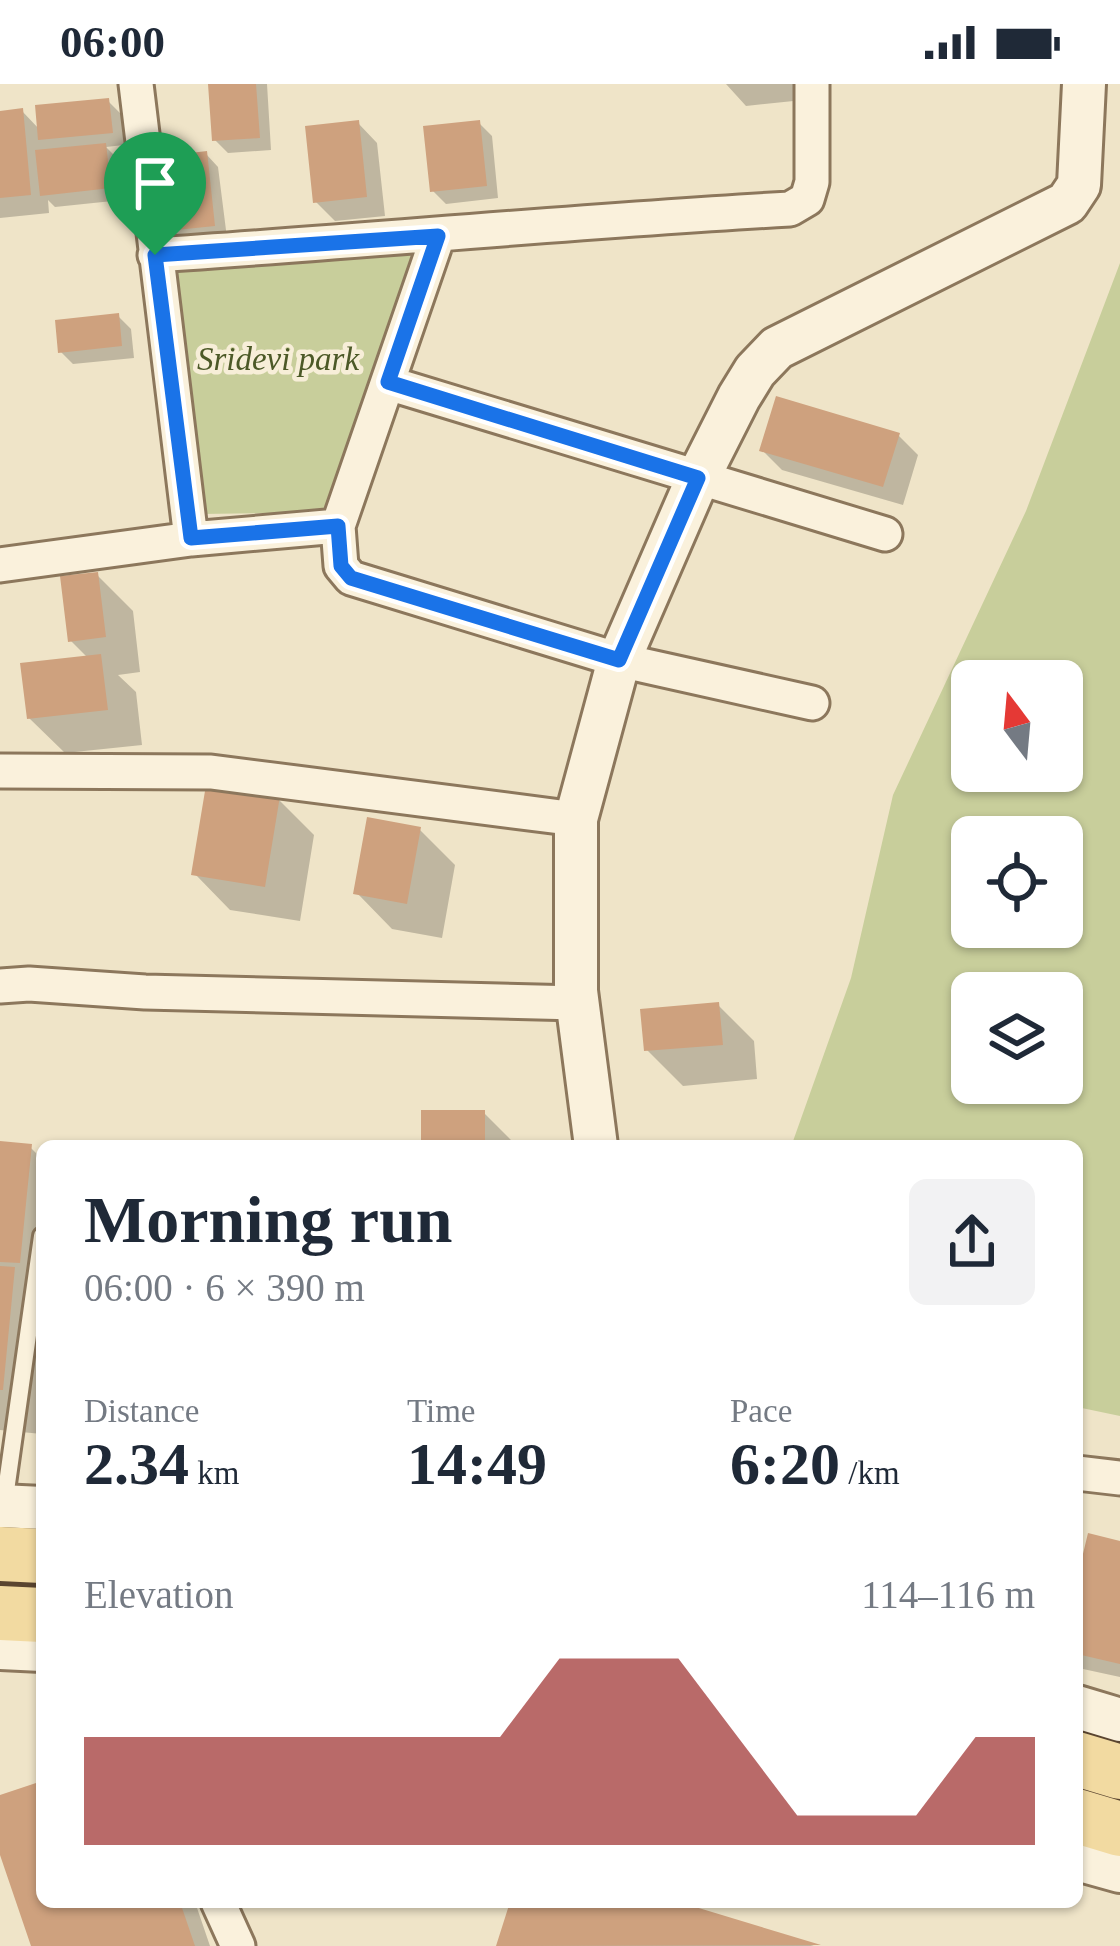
<!DOCTYPE html>
<html lang="en">
<head>
<meta charset="utf-8">
<style>
	body { margin:0; font-family:"Times New Roman",serif; background:#f2f2f3; color:#1f2937; height:100vh; display:flex; flex-direction:column; font-size:45px; white-space:nowrap }
	* { box-sizing:border-box; margin:0 }
	p { font-size:39px; color:#747a83 }
	.icon { flex:none; width:66px; height:66px; fill:none; stroke:currentColor; stroke-width:2; stroke-linecap:round; stroke-linejoin:round }
	.map { position:relative; flex:1; overflow:hidden }
	.details { position:absolute; left:36px; top:1056px; width:1047px; height:768px; display:flex; flex-direction:column; background:#fff; border-radius:18px; box-shadow:0 3px 9px #0004 }
	.details>* { flex:none }
	.needle { width:78px; rotate:344deg }
	.fabs { position:absolute; left:951px; top:576px; display:grid; gap:24px }
	.fabs a { display:grid; place-items:center; width:132px; height:132px; border-radius:18px; background:#fff; box-shadow:0 3px 9px #0004; font-size:60px }
	.pin { position:absolute; display:grid; place-items:center; width:102px; height:102px; color:#fff; margin:-123px -51px; border-radius:50% 50% 50% 0; rotate:-45deg; box-shadow:0 0 12px #0007 }
	.pin .icon { rotate:45deg }
	.round { display:grid; place-items:center; flex:none; width:126px; height:126px; border-radius:18px; background:#f2f2f3 }
	.headline { display:flex; align-items:center; justify-content:space-between; height:204px; padding:0 48px }
	h1 { font-size:66px; font-weight:700; line-height:90px }
	.figures { display:grid; grid-template-columns:repeat(3,1fr); gap:18px; height:204px; padding:12px 48px }
	.figures div { display:grid; align-content:center }
	.figures b { font-size:60px; font-weight:700 }
	.figures small { font-size:33px; font-weight:400 }
	.figures p { font-size:33px }
	.chart { height:336px; padding:24px 48px }
	.chart p { display:flex; justify-content:space-between }
	.chart svg { width:100%; height:216px; margin-top:12px; fill:#9c2c2b; opacity:.7 }
	.status { display:flex; justify-content:space-between; align-items:center; height:84px; padding:0 60px; background:#fff; direction:ltr }
	.status svg { height:33px; fill:currentColor }
	.map>svg:first-child { display:block }
	.green { fill:#c8ce9b; fill-rule:evenodd }
	.shadow { fill:#0003 }
	.building { fill:#cea17e }
	.lines { fill:none; stroke-linecap:round; stroke-linejoin:round }
	.service-casing { stroke:#8c775c; stroke-width:22 }
	.minor-casing { stroke:#8c775c; stroke-width:39 }
	.tertiary-casing { stroke:#8c775c; stroke-width:48 }
	.primary-casing { stroke:#5a4530; stroke-width:60 }
	.service { stroke:#faf1dc; stroke-width:16 }
	.minor { stroke:#faf1dc; stroke-width:33 }
	.tertiary { stroke:#faf1dc; stroke-width:42 }
	.primary { stroke:#f2daa1; stroke-width:54 }
	.route-casing { stroke:#fff; stroke-width:24 }
	.route { stroke:#1a73e8; stroke-width:15 }
	.labels { text-anchor:middle; dominant-baseline:central; stroke-width:9; stroke-linejoin:round; paint-order:stroke }
	.park-label { font-size:33px; font-style:italic; fill:#4c5927; stroke:#f7eed8 }
</style>
</head>
<body>
<div class="status"><b>06:00</b><svg viewBox="0 0 49 12"><path d="M0 12V9h3v3zM5 12V6h3v6zM10 12V3h3v9zM15 12V0h3v12zM26 1h20v11H26zM47 4h2v5h-2z"/></svg></div>
<div class="map">
<svg width="1120" height="1862" viewBox="0 0 1120 1862">
	<rect width="100%" height="100%" fill="#efe4c8"/>
	<path class="green" d="M414,161l-80,267 -134,2 -32,-246z
		M1120,179v1153l-43,-9v-261l-285,-2 59,-166 42,-183 133,-284zM972,597h90v90h-90zM972,753h90v90h-90zM972,909h90v90h-90z"/>
	<path class="shadow" d="M211,0h56l4,66 -43,3 -13,-13z
		M726,0h85l2,15 -67,7z
		M108,17l13,13 3,31 -18,2 12,12 4,41 -67,7 -7,-7 1,13 -49,5v-104l22,-3 18,19z
		M358,39l19,20 8,73 -50,5 -19,-19z
		M479,39l13,13 6,62 -52,6 -13,-13z
		M206,70l12,13 9,71 -46,5 -12,-13z
		M118,232l13,13 3,29 -61,6 -12,-12z
		M898,351l20,20 -15,50 -121,-35 -20,-20z
		M97,491l36,36 7,61 -22,3 18,17 6,53 -77,8 -36,-35 59,-60 -18,-18z
		M278,715l36,36 -14,86 -70,-11 -35,-36z
		M420,746l35,35 -13,73 -50,-9 -35,-36z
		M718,921l36,36 3,38 -74,7 -36,-36z
		M484,1029l33,33h-93z
		M0,1060l30,3 12,12v275l-42,-4z
		M1120,1460v133l-37,-8 -6,-6v-114l8,8z
		M42,1700v118h153l15,44h-176l-34,-100v-48z
		M513,1818h156l145,44h-315z"/>
	<path class="building" d="M208,0h48l4,54 -48,3z
		M109,14l4,35 -75,7 -3,-35z
		M23,24l8,87 -31,3v-87z
		M359,36l8,77 -54,6 -8,-77z
		M480,36l7,66 -57,6 -7,-66z
		M106,59l5,45 -71,8 -5,-46z
		M207,67l8,75 -49,5 -9,-74z
		M119,229l3,33 -64,7 -3,-33z
		M776,312l124,37 -17,54 -124,-36z
		M98,488l8,65 -38,5 -8,-66z
		M101,570l7,56 -81,9 -7,-56z
		M206,701l74,11 -15,91 -74,-12z
		M367,733l54,10 -14,77 -54,-10z
		M719,918l4,43 -79,6 -4,-42z
		M421,1026h64v36h-64z
		M0,1057l32,3 -12,119 -20,-1z
		M0,1182l15,1 -12,123h-3z
		M1088,1449l32,8v123l-43,-10v-75z
		M42,1697v121h138l15,44h-164l-31,-91v-60z
		M510,1818h169l142,43 -325,1z"/>
	<g class="lines">
		<g class="service-casing">
			<path id="service" d="M4,1421l38,-269"/>
		</g>
		<g class="minor-casing">
			<path id="minor" d="M136,0l55,455
				M155,171c212,-14 423,-34 635,-46l17,-10 5,-17v-98
				M388,299l497,151
				M338,442l3,40 10,12 268,82 193,43
				M0,481l191,-26 147,-13 100,-290
				M0,687l211,1 365,47
				M0,902l29,-2 116,8 433,11
				M1077,1389l43,5
				M218,1818l20,44"/>
		</g>
		<g class="tertiary-casing">
			<path id="tertiary" d="M596,1062l-20,-155v-172l43,-159 79,-182 41,-81 16,-26 22,-23 290,-145 12,-18 5,-101
				M0,1422l42,2
				M0,1564l42,2
				M1077,1623l43,13
				M1077,1775l43,12"/>
		</g>
		<g class="primary-casing">
			<path id="primary" d="M0,1470l42,2
				M0,1529l42,2
				M1077,1675l43,13
				M1077,1732l43,13"/>
		</g>
		<use href="#service" class="service"/>
		<use href="#minor" class="minor"/>
		<use href="#tertiary" class="tertiary"/>
		<use href="#primary" class="primary"/>
	</g>
	<g class="lines">
		<g class="route-casing">
			<path id="route" d="M438,152l-50,146 310,96 -79,182 -268,-82 -10,-12 -3,-40 -147,12 -36,-283z"/>
		</g>
		<use href="#route" class="route"/>
	</g>
	<g class="labels">
		<g class="park-label">
			<text x="278" y="275">Sridevi park</text>
		</g>
	</g>
</svg>
<div class="fabs">
<a><svg class="needle" viewBox="-14 -14 28 28"><path d="M0-13l5 13h-10z" fill="#e53935"/><path d="M0 13l5-13h-10z" fill="#747a83"/></svg></a>
<a><svg class="icon" aria-label="locate" viewBox="0 0 24 24"><circle cx="12" cy="12" r="6"/><path d="M12 2v4M12 18v4M2 12h4M18 12h4"/></svg></a>
<a><svg class="icon" aria-label="layers" viewBox="0 0 24 24"><path d="M12 4l9 5-9 5-9-5zM3 14l9 5 9-5"/></svg></a>
</div>
<div class="pin" style="left:155px;top:171px;background:#1e9e55"><svg class="icon" aria-label="arrive" viewBox="0 0 24 24"><path d="M6 21V4h12l-3 4 3 4H6"/></svg></div>
<section class="details">
<div class="headline"><div><h1>Morning run</h1><p>06:00 · 6 × 390 m</p></div><a class="round"><svg class="icon" aria-label="share" viewBox="0 0 24 24"><path d="M12 15V3M7 8l5-5 5 5M5 13v7h14v-7"/></svg></a></div>
<div class="figures">
<div><p>Distance</p><b>2.34<small> km</small></b></div>
<div><p>Time</p><b>14:49</b></div>
<div><p>Pace</p><b>6:20<small> /km</small></b></div>
</div>
<div class="chart"><p><span>Elevation</span>114–116 m</p>
<svg viewBox="0 0 160 44" preserveAspectRatio="none"><path d="M0 44V22L10 22L20 22L30 22L40 22L50 22L60 22L70 22L80 6L90 6L100 6L110 22L120 38L130 38L140 38L150 22L160 22V44z"/></svg>
</div>
</section>
</div>
</body>
</html>
